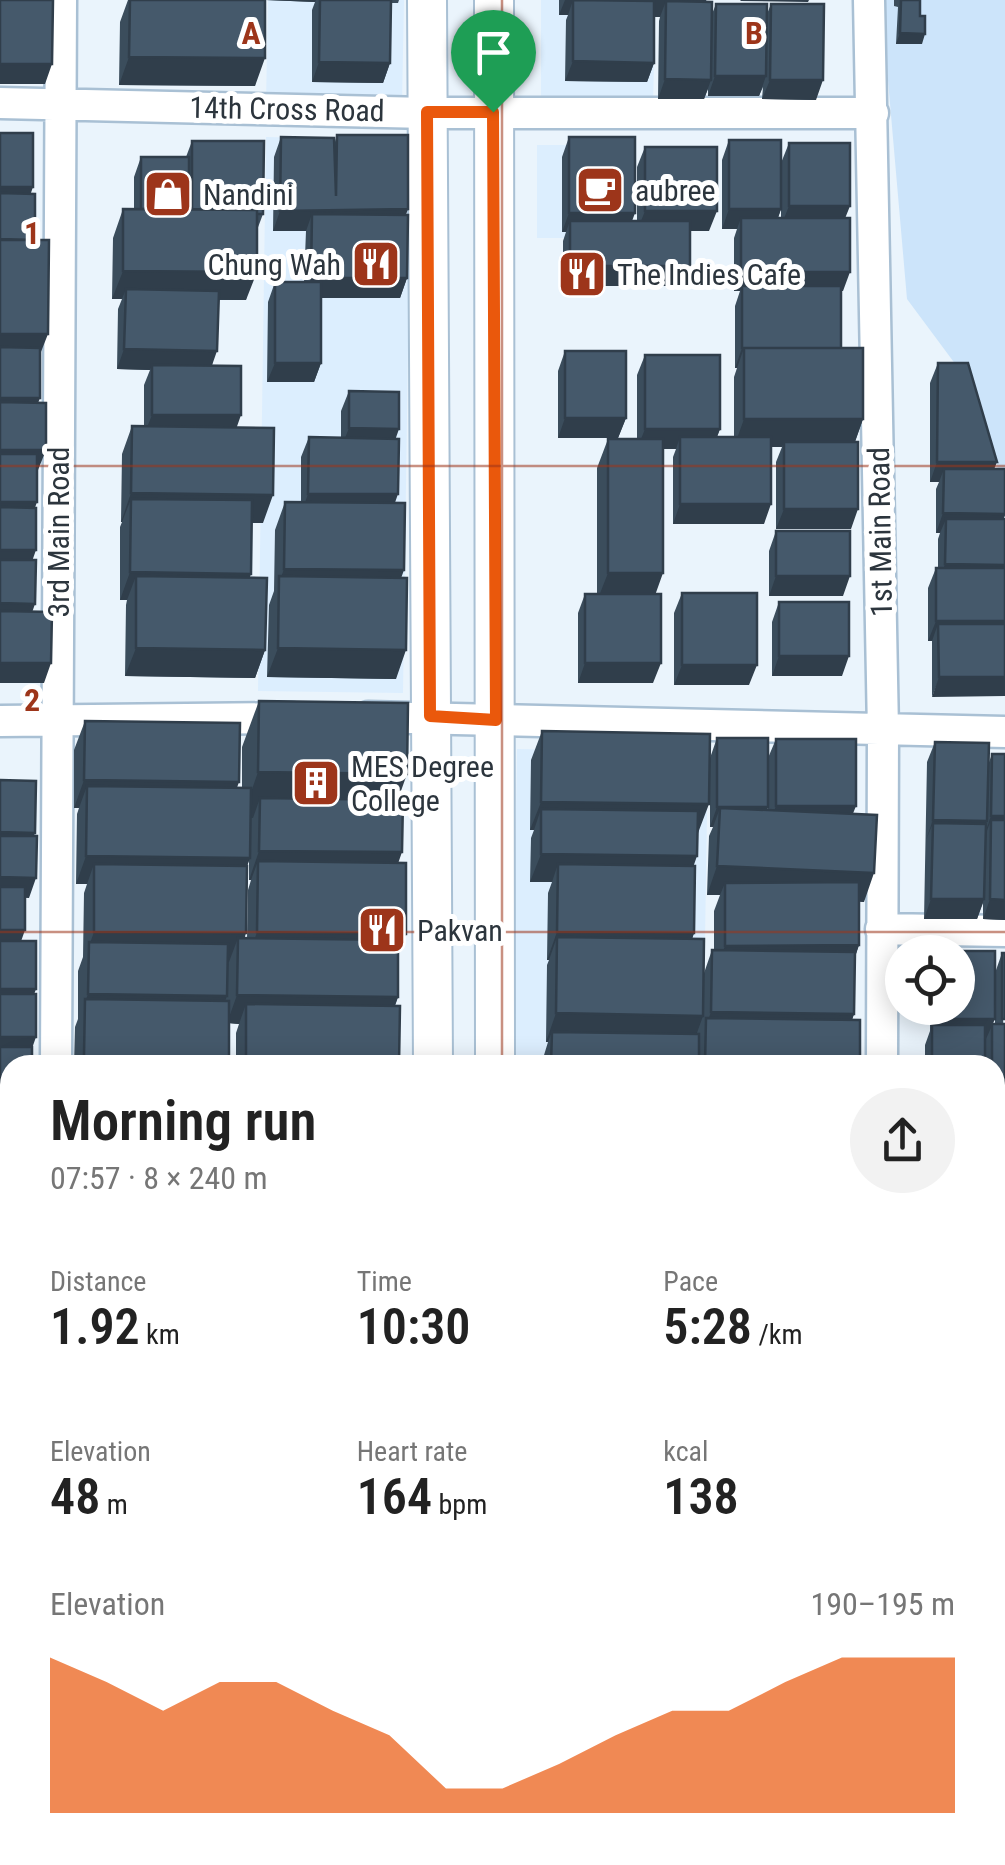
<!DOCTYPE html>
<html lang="en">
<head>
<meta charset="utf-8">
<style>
	body { margin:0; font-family:"Roboto Condensed",sans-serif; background:#f2f2f2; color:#222; height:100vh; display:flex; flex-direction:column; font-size:38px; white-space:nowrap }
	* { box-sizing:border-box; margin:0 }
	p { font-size:32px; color:#767676 }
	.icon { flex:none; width:55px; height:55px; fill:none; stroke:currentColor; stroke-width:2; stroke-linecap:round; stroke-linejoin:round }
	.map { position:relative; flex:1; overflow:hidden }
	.panel { position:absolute; left:0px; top:1055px; width:1005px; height:810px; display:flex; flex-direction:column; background:#fff; border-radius:30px 30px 0 0; box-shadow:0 5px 25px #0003 }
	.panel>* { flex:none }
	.buttons { position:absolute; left:885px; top:935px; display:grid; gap:20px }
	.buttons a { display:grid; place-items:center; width:90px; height:90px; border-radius:50%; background:#fff; box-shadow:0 5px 25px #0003; font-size:50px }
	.pin { position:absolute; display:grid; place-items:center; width:85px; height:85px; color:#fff; margin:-102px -42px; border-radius:50% 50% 50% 0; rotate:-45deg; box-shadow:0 0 10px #0007 }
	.pin .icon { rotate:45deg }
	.round { display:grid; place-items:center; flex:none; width:105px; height:105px; border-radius:52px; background:#f2f2f2 }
	.head { display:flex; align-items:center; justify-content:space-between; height:170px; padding:0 50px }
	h1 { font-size:55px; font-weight:600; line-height:75px }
	.figures { display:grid; grid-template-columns:repeat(3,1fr); gap:15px; height:170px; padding:10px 50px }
	.figures div { display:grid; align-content:center }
	.figures b { font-size:50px; font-weight:600 }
	.figures small { font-size:28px; font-weight:400 }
	.figures p { font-size:28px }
	.chart { height:280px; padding:20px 50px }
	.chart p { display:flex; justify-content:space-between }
	.chart svg { width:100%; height:180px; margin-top:10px; fill:#ea580c; opacity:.7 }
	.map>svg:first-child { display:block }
	.built { fill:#dceefe }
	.green { fill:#cce4fa }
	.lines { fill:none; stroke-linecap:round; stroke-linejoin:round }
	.minor-casing { stroke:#a9c0d4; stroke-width:35 }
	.tertiary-casing { stroke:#a9c0d4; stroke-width:42 }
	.minor { stroke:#fff; stroke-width:30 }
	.tertiary { stroke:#fff; stroke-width:38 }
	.wall { fill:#3b4d5c; fill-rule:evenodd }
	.shaded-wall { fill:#303e4b }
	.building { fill:#45596b; stroke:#303e4b; stroke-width:2.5 }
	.route-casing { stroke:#fff; stroke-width:20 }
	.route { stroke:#ea580c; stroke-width:12 }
	.grid { fill:none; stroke:#9d351a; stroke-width:2.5; stroke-opacity:0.55 }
	.labels { text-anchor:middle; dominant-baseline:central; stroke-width:10; stroke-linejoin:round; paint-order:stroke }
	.street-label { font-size:30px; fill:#2c353d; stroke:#fff }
	.poi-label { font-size:30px; fill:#2c353d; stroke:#fff; text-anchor:start }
	.grid-label { font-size:32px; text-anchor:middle; font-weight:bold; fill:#9d351a; stroke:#fff; stroke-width:10; stroke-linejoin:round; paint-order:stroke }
</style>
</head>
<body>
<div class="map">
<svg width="1005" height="1865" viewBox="0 0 1005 1865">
	<rect width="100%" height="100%" fill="#eaf4fc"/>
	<path class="built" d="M268,0h136l-2,104 -136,-2z
		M541,0h166v20l-52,-4 -2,90 -112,2z
		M266,137l145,3 -8,553 -145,-2z
		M537,145h96v93h-96z
		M517,749l191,3 -5,313h-191z
		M221,1855h193v10h-193z"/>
	<path class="green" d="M881,0h124v496l-26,-100 -72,-97z"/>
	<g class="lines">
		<g class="minor-casing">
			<path id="minor" d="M869,0l14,731 -1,334
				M0,103l427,10h446
				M368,717l637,15
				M0,721l292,-3
				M881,929l124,2
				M56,1065l5,-1065
				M995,1157h10
				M0,1291h10
				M995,1353l1,-46
				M995,1674l10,5
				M890,1855v10
				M51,1865v-10"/>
		</g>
		<g class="tertiary-casing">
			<path id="tertiary" d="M427,0l6,1065
				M494,0l1,1065
				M463,1865v-10"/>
		</g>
		<use href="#minor" class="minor"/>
		<use href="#tertiary" class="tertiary"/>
	</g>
	<path class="wall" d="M128,0h137l-10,86 -136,-1 1,-63z
		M266,0h133l-1,3h-7l-1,60 -7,20 -71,-1v-72l3,-8z
		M559,0h147l6,14 4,-10 51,10 4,-10 45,96 -54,-1 1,-12 -4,9h-51v-7l-4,10h-46l1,-78 1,-4h-6v46l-7,19 -82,-1 1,-61 2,-5h-9z
		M894,0h26l2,44h-26l2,-37 -4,-1z
		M337,135l69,80 1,63 -7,20h-79v65l-7,19h-47l1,-80 7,-20h29l2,-51h-33l1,-74 7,-20 54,5z
		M569,137l63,84h5v-54l8,-20 64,84h-19l-8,55h-119v-45l3,-9h-4v-75z
		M729,140l52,69 -3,9h3v-55l8,-20 56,75 -2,73h-2v57l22,71 -8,23 -4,87h-75v-67l6,-15h-11l-7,77h-91v-67l3,-8h-13l-8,145 -2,89h-75v-70l7,-19h12v-126l11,-29h29v-64l8,-20 75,74 -3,8h17v-60l3,-9h-2v-62l5,-15h-6v-53l3,-9h-15v-69z
		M192,141l71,73 -6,16 -11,70h-28l-6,66 24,61 27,96h-11l-2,55 15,72 -10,28 -130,-2 1,-71 1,-5h-7v-73l2,-5h-1l1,-68 10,-28h12v-41l6,-15 -33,-1 1,-60 4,-10h-10l1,-61 10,-29h11v-32l7,-20h45z
		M565,351l61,67 -8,20h-60v-67z
		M938,363l56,106h11v46l-73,182v-56h-4v-53l8,-20h2v-29l2,-6h-4v-44l3,-7h-9v-99z
		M349,391l47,47 -1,65 6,75 -5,101 -129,-2 2,-72 5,-14 1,-61 10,-28h16v-45l8,-20 32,1v-27z
		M776,531l67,65h-74v-45z
		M682,593l67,92h-75v-72z
		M779,602l63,74h-70v-54z
		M259,701l139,99v197l-3,9 4,59h-163v-32l3,-9 -10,-1 -3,40 7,2h-159l1,-38 3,-8v-48l5,-14 1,-64 3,-9h-11l1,-70 2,-6h-5v-58l11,-29 152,67h5v-41zM249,860v20h2l-3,10 -1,49h-2l2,-73z
		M542,731l156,102 -5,33 1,67 -2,6 12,34 8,-23h2v-39l6,-16h-13l2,-59 4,-9h-3v-69l7,-20 51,69 -1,3h1v-52l8,-19 77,75 11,88 -5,-1v44l-4,12 -1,57 -2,6 8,45h-319l7,-23h-2l1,-77 2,-5h-2l1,-67 4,-11h-22l1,-44 3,-8h-4l1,-70z
		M935,742l53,23 4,-11 13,166 -22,-1v-16l-6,16h-53l3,-157z
		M1002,953l3,172h-10v-60h-70v-20l5,-14v-23h28l37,16v-51z
		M1002,1215l1,6 2,-6v86h-6v-15l-4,10z
		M1005,1341v69h-6l1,-55z
		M1005,1484v136h-6l2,-81 4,-11 -4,-1 2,-37z
		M1005,1672v193h-23l1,-10h12v-149l3,-15z
		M316,1855h94l-4,10h-90z
		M534,1855h321l-2,10h-158v-5l-2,5h-159z
		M917,1855h58l-2,10h-57z"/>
	<path class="shaded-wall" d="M266,0h50l-1,2z
		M565,0h8l-5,15h-9z
		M573,0h133l-6,17 -34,-16 -6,16 -87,-2z
		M741,0h68l-1,2 -68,-1z
		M900,33l25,1 -3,10h-26z
		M129,57l136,1 -10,28 -136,-1z
		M573,61l81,2 -7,19 -82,-1z
		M319,62l71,1 -7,20 -71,-1z
		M0,64h52l-7,20h-45z
		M715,76h51l-7,20h-51z
		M665,79l46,1 -7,19h-46z
		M770,80h53l-7,20 -54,-1z
		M0,187h33l-7,20h-26z
		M789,206h61l-8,20h-61z
		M408,209l-7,20 -89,-15 -6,17h-33l7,-20z
		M729,209h52l-7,20 -33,-11 -4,11h-15z
		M645,211h72l-8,20h-72z
		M569,213h66l-7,19 -58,-11 -4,11h-4z
		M570,266h120l-8,20h-119z
		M123,271l134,1 -11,28 -120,-1v-10l-4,10h-10z
		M741,272h109l-7,19h-101v-5l-2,5h-6z
		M311,278h96l-7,20h-96z
		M0,334h48l-11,28h-37z
		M742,348h2l-7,20h-2z
		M124,349l93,2 -7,20 -58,-6 -2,5 -33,-1z
		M275,363h46l-7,19h-47z
		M0,398h40l-8,20h-32z
		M152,415h89l-7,20h-90z
		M565,418h61l-8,20h-60z
		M744,419h119l-10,28 -69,-5 -2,5h-48z
		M349,428l50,1 -7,20 -51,-1z
		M645,429h75l-8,20 -32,-12 -4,12h-39z
		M0,450h46l-8,20h-38z
		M937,462h60l-8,20 -45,-13 -5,13h-9z
		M131,493l142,2 -10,28 -133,-1 1,-23 -9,23h-1z
		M308,494h90l-7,20h-90z
		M0,502h37l-7,20h-30z
		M680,504h91l-7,20h-91z
		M784,509h74l-7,20h-75z
		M943,513l62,1v1l-7,19 -52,-15 -6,14h-4z
		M0,550h36l-7,20h-29z
		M945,564l60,1v19h-67z
		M284,569l120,1 -10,28 -115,-15z
		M130,572l121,2 -10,28 -105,-26 -9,24h-7z
		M608,573h55l-10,28h-56z
		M776,576h74l-7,20h-74z
		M0,603l35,1 -7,20 -28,-1z
		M936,621h69v20l-67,-17 -6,17h-4z
		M136,648l129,2 -10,28 -130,-2z
		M278,648l128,2 -10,29 -129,-2z
		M779,656h70l-7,20h-70z
		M0,663h51l-7,20h-44z
		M585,663h76l-8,20h-75z
		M682,665h75l-8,20h-75z
		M939,677h66v19l-73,1z
		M258,772l149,2 -16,45 -131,-21 -7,20h-11z
		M84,780l155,2 -10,28 -142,-24 -8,22h-5z
		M541,802l168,2 -11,29 -157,-3v-21l-7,21h-4z
		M776,806h80l-8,20h-80z
		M717,807h51l-7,20 -41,-19 -7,19h-3z
		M991,816h14v20l-14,-16 -6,16h-1z
		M933,820l54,1 -7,20 -47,-18 -7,17z
		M0,832l35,1 -7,20 -28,-1z
		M259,851l143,1 -10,29 -134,-20 -7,19h-2z
		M541,854l156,2 -10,29 -129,-21 -6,18h-22z
		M86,856l164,2 -10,28 -146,-22 -7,20h-11z
		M717,866l157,7 -10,29 -139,-7v-12l-5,12h-13z
		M0,877l36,1 -7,20 -29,-1z
		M931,899h53l-7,20h-53z
		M990,899l15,1v20l-22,-1z
		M0,930h25l-7,20h-18z
		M94,932l152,1 -8,25v-20l-9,24 -140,-1v-15z
		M257,932l149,2 -11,28 -148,-1z
		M557,932l137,1 -10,29 -127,-25 -8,23h-2z
		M859,945l-10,29h-135l11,-28z
		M0,989h36l-7,20h-29z
		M88,994l139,2 -10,28 -132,-22z
		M237,995l161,2 -11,28 -141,-21 -7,20 -12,-1z
		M711,1012l143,2 -10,28 -139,-14z
		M556,1013l147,3 -10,28 -141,-12 -4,10h-2z
		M937,1019h58l-9,20h-54v-6z
		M0,1037h36l-7,20h-29z
		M84,1056l145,1 -3,8 -139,-3 -1,3h-5z
		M0,1084h10v20h-10z
		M995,1105h10v20h-10z
		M0,1162h10v46h-10z
		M995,1208h10l-8,20h-2z
		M0,1224h10v46h-10z
		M995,1277h8l-7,19h-1z
		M1005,1285v16h-6z
		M0,1370h10v20h-10z
		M1005,1394v16h-6z
		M0,1428h10v20h-10z
		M0,1566h10v5l-8,24h-2z
		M1005,1605v15h-6z
		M0,1638h10v19l-10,10z
		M995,1759h10v20h-10z
		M0,1762h10v24l-2,4h-8z
		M995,1829h10v20h-10z
		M254,1855h50l-3,9 -51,1z
		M323,1855h87l-4,10h-86z
		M543,1855h154l-4,10h-154z
		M923,1857l52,3 -2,5h-53z
		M702,1860l76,1 -1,4h-76z
		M784,1860h71l-2,5h-71z"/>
	<path class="building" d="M0,0h53l-1,64h-52z
		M130,0h135v58l-136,-1z
		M320,0h71l-1,63 -71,-1z
		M573,0l81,1v62l-81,-2z
		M901,0h19v16h5v18l-25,-1z
		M666,1l46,1 -1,78 -46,-1z
		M716,4h51l-1,72h-51z
		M771,4h53l-1,76h-53z
		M0,133h33v54h-33z
		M337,135h71v74l-128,2 1,-74 53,1 2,58z
		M569,137h66v76h-66z
		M729,140h52v69h-52z
		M192,141h72l-1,73h-6v-4l-65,-1z
		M789,143h61v63h-61z
		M645,147h72v64h-72z
		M141,157h48v52h-48z
		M0,193l35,1v46l-35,-1z
		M123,209l134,1v62l-134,-1z
		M312,214l96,1 -1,63h-96z
		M741,218h109v54h-109z
		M570,221h120v45h-120z
		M0,240h49l-1,94h-48z
		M275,282h46v81h-46z
		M742,286h99v62h-99z
		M126,289l93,2 -2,60 -93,-2z
		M0,347l40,1v50h-40z
		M744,348h119v71h-119z
		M565,351h61v67h-61z
		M645,355h75v74h-75z
		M938,363h30l29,99h-60z
		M152,365l89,1v49h-89z
		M349,391l50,1v37l-50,-1z
		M0,402l46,1v47h-46z
		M132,426l142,2 -1,67 -142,-2z
		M309,437l90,2 -1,55h-90z
		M680,437h91v67h-91z
		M608,439h55v134h-55z
		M784,442h74v67h-74z
		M0,454h37v48h-37z
		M944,469h61v45l-62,-1z
		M131,499l121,1 -1,74 -121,-2z
		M285,502l120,1 -1,67 -120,-1z
		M0,507l36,1v42h-36z
		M946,519h59v46l-60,-1z
		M776,531h74v45h-74z
		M0,560h36l-1,44 -35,-1z
		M936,568h69v53h-69z
		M136,576l131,2 -2,72 -129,-2z
		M279,576l128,2 -1,72 -128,-2z
		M682,593h75v72h-75z
		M585,594h76v69h-76z
		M779,602h70v54h-70z
		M0,611l52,1 -1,51h-51z
		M938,624h67v53h-66z
		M259,701l149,2 -1,71 -149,-2z
		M85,721l155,2 -1,59 -155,-2z
		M542,731l168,3 -1,70 -168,-2z
		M717,738h51v69h-51z
		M776,739h80v67h-80z
		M935,742l54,1 -2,78 -54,-1z
		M992,754h13v62h-14z
		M0,780l36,1 -1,52 -35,-1z
		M87,786l164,2 -1,70 -164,-2z
		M260,798l143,2 -1,52 -143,-1z
		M720,808l157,7 -3,58 -157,-7z
		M541,809l157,2 -1,45 -156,-2z
		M991,820h14v80l-15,-1z
		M933,823l53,1 -2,75h-53z
		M0,836h37l-1,42 -36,-1z
		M258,861l148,2v71l-149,-2z
		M94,864l153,2 -1,67 -152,-1z
		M558,864l137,2 -1,67 -137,-1z
		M859,882v63l-134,1v-63z
		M0,887h25v43h-25z
		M557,937l147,2 -1,77 -147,-3z
		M238,938l160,2v57l-161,-2z
		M0,941h36v48h-36z
		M89,942l139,2 -1,52 -139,-2z
		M712,950l143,2 -1,62 -143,-2z
		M937,951h58v68h-58v-11h21v-56z
		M1002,953h3v66h-3z
		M0,994h36v43h-36z
		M85,999l144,2v56l-145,-1z
		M246,1004l154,2 -1,59h-153z
		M706,1018l154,2v45h-155z
		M992,1024h13v81h-10v-40h-3z
		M932,1025h53v40h-53z
		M552,1032l147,2v31h-148z
		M0,1047h32v18h-22v19h-10z
		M87,1062l146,1v2h-146z
		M0,1090h10v27h-10z
		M0,1117h10v45h-10z
		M995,1158h10v50h-10z
		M0,1171h10v53h-10z
		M995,1215h8v62h-8z
		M0,1328l10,1v41h-10z
		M0,1376h10v52h-10z
		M0,1492h10v74h-10z
		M0,1578l10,1v59h-10z
		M0,1647h10v115h-10z
		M995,1660l5,1 -5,17z
		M1005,1672v30l-6,-1z
		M995,1718h10v41h-10z
		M995,1773h10v22l-10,1z
		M1005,1795v34h-10v-33z
		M995,1833l10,1v31h-16v-10h6z
		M703,1855h75v6l-76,-1z
		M784,1855h71v5h-71z
		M923,1855h52v5l-52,-3z"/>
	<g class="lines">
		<g class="route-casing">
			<path id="route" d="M427,112h66l3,608 -66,-4z"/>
		</g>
		<use href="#route" class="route"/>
	</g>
	<path class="grid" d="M502,0v1065M0,466h1005M0,932h1005M0,1399h10M995,1399h10M502,1855v10"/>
	<defs>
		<g id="cafe-square" transform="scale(2.5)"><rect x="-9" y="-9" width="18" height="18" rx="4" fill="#9d351a" stroke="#fff"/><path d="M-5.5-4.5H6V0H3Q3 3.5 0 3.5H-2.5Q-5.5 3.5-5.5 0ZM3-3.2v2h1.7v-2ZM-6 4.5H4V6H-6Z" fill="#fff"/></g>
		<g id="shop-square" transform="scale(2.5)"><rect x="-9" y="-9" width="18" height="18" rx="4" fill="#9d351a" stroke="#fff"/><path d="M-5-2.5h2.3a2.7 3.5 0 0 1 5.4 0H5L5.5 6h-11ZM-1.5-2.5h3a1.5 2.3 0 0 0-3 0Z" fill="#fff"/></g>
		<g id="restaurant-square" transform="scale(2.5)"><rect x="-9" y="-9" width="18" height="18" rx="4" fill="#9d351a" stroke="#fff"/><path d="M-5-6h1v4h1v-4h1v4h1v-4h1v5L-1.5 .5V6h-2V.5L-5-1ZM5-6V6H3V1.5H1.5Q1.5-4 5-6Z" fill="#fff"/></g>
		<g id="building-square" transform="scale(2.5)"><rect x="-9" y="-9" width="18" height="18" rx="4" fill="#9d351a" stroke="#fff"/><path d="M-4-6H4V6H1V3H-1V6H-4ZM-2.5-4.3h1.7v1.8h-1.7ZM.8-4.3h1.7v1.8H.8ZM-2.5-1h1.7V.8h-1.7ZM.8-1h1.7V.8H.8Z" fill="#fff"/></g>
	</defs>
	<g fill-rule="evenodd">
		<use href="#cafe-square" x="600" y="190"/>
		<use href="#shop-square" x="168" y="194"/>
		<use href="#restaurant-square" x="376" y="264"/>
		<use href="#restaurant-square" x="582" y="274"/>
		<use href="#building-square" x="316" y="783"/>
		<use href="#restaurant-square" x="382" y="930"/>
	</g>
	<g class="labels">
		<g class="street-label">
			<text transform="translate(287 109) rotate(1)">14th Cross Road</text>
			<text transform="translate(58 532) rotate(-90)">3rd Main Road</text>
			<text transform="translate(880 532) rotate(-91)">1st Main Road</text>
		</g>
		<g class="poi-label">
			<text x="635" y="190">aubree</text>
			<text x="203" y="194">Nandini</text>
			<text x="341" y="264" text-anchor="end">Chung Wah</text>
			<text x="617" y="274">The Indies Cafe</text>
			<text x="351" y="766">MES Degree<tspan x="351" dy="34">College</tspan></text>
			<text x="417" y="930">Pakvan</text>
		</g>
	</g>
	<g class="grid-label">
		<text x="251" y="44">A</text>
		<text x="754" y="44">B</text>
		<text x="32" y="244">1</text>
		<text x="32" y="711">2</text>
	</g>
</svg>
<div class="buttons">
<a><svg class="icon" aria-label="locate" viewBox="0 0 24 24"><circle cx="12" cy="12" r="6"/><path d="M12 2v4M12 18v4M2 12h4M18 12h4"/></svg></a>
</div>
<div class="pin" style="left:493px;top:112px;background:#1e9e55"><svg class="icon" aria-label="arrive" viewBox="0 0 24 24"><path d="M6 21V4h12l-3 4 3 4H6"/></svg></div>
<section class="panel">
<div class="head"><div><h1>Morning run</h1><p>07:57 · 8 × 240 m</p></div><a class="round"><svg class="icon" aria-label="share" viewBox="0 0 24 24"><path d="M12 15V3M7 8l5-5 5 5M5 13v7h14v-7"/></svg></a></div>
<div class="figures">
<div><p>Distance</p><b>1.92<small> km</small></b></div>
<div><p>Time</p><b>10:30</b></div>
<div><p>Pace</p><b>5:28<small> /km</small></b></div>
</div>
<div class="figures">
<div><p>Elevation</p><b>48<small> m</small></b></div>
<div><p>Heart rate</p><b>164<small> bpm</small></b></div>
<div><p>kcal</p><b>138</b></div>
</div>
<div class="chart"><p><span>Elevation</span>190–195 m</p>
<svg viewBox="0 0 160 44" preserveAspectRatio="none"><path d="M0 44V6L10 12L20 19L30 12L40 12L50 19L60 25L70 38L80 38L90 32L100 25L110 19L120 19L130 12L140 6L150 6L160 6V44z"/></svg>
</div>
</section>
</div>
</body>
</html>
